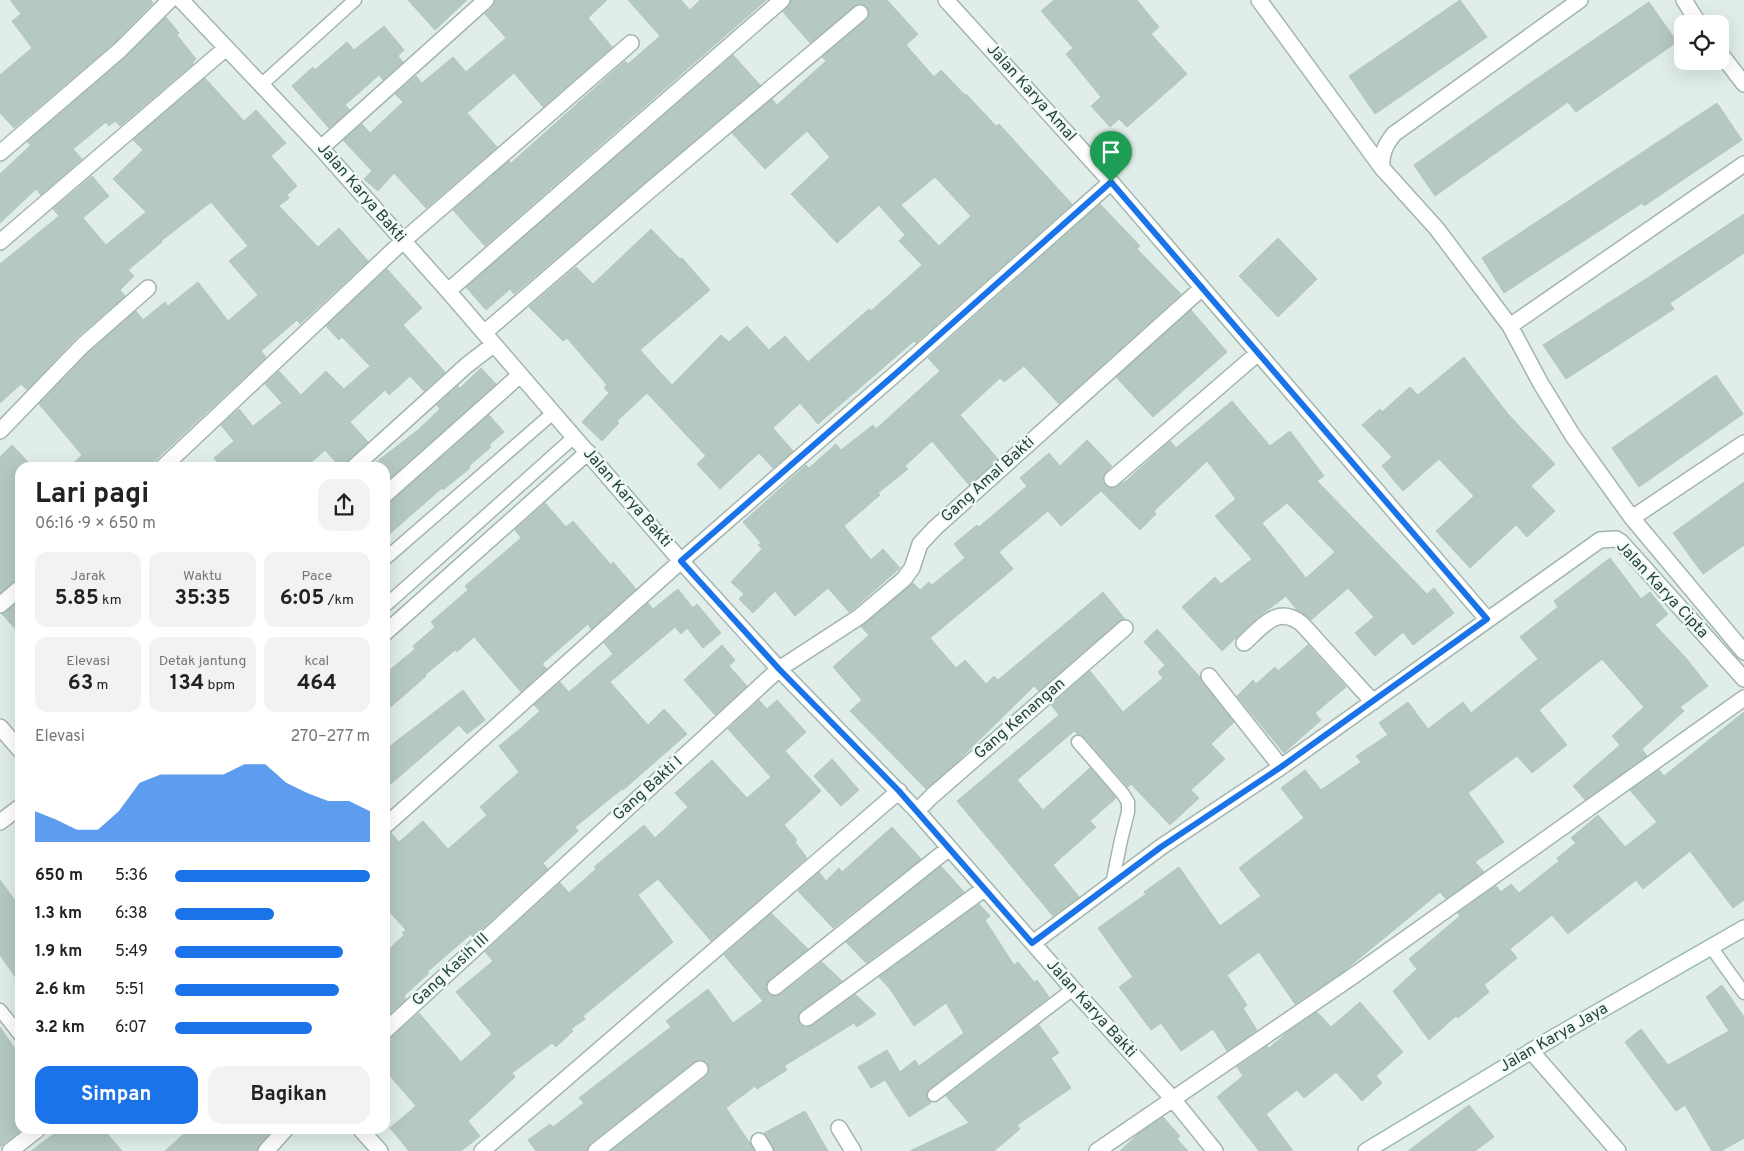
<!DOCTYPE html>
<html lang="id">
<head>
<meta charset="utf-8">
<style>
	body { margin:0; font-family:Overpass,sans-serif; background:#f2f2f2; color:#222; height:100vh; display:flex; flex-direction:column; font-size:19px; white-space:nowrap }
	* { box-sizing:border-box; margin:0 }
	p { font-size:16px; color:#767676 }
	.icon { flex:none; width:28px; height:28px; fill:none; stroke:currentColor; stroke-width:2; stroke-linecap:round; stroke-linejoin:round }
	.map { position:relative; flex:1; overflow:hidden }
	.details { position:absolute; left:15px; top:462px; width:375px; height:672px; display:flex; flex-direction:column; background:#fff; border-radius:15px; box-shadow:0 5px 20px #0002 }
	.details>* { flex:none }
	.buttons { position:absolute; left:1674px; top:15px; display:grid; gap:10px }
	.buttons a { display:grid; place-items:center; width:55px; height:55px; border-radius:10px; background:#fff; box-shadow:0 5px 20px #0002; font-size:25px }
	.pin { position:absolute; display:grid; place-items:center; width:42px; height:42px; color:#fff; margin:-51px -21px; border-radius:50% 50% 50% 0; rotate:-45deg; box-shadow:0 0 5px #0007 }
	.pin .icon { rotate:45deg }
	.round { display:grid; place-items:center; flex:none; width:52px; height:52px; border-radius:15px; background:#f2f2f2 }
	.headline { display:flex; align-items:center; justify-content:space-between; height:85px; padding:0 20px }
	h1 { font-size:28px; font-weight:700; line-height:38px }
	.figures { display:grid; grid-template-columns:repeat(3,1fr); gap:8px; height:85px; padding:5px 20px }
	.figures div { display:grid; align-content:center; border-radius:12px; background:#f2f2f2; text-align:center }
	.figures b { font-size:21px; font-weight:700 }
	.figures small { font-size:14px; font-weight:400 }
	.figures p { font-size:14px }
	.chart { height:140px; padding:10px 20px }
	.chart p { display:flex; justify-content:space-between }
	.chart svg { width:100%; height:90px; margin-top:5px; fill:#1a73e8; opacity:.7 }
	.primary-button { display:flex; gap:10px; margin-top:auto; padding:10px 20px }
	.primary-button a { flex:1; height:58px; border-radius:15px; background:#1a73e8; color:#fff; font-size:20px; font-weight:700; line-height:58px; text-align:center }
	.primary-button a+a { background:#f2f2f2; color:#222 }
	ul { padding:0 20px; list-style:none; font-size:16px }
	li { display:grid; grid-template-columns:80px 60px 1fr; align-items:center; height:38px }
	li i { height:12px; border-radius:6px; background:#1a73e8 }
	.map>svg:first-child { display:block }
	.building { fill:#b5c8c2; stroke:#b2c7c1; fill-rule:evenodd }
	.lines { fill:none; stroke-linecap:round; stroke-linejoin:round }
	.lane-casing { stroke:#a2b5b0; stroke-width:15 }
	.street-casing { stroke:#a2b5b0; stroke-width:18 }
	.secondary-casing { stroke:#9dbab3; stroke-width:18 }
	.lane { stroke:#fff; stroke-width:12 }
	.street { stroke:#fff; stroke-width:15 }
	.secondary { stroke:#fff; stroke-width:15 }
	.route-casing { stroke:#fff; stroke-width:10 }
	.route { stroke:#1a73e8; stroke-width:6 }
	.labels { text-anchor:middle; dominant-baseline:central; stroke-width:4.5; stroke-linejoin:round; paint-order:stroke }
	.street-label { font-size:16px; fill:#1f3f3a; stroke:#f1f9f6 }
</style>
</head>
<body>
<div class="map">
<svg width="1744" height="1151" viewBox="0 0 1744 1151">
	<rect width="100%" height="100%" fill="#e0ede8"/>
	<path class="building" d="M10,0h141l2,3 -39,40 -100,85 -14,-15v-38l32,-27 -20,-27 9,-7z
		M408,0h59l-32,30z
		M495,0h112l-19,18 24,29 -69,60 -29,-34 -47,40 30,34 -71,61 -32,-35 -16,18 -14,-12 8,-8 -29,-31 19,-16 8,9 33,-31 -8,-8 21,-18 6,7 31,-26 13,15 40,-34 -21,-24 8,-7z
		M628,0h53l9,10 10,-10h66l-281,246 -32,-36 56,-49 2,2 114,-102 3,3 32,-28z
		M791,0h96l31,34 -12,11 28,32 7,-7 24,25 1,-1 30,32 3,-2 73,80 -156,139 -2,-2 -96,83 -18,-21 -27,25 20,23 -20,17 -14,-15 -39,36 -23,-25 9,-8 -59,-63 -30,28 2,2 -17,18 -20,-19 27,-29 -5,-5 3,-3 -40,-47 -4,3 -34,-34 47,-40 17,17 58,-55 29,30 2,-1 28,32 -70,60 32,35 49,-50 8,7 18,-16 22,24 16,-14 23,26 61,-53 2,2 51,-46 -23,-24 6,-6 -26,-30 -42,38 -46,-49 39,-37 -23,-26 -42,38 -33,-36 40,-34 5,6 49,-44 -4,-4 44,-37 3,-4v-5l-2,-4 -4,-3h-5l-48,39 -27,-31 5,-5zM935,177l36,39 -32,30 -38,-41z
		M1054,0h83l22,27 -8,7 36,40 -60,53 -8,-8 -9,8 -19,-21 10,-9 -35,-43 7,-6 -32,-37z
		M1460,0l27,37 -112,77 -26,-38z
		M1649,2l28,40 -101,70 -8,-10 -133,94 -21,-31 112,-79z
		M166,17l13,16 -2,2 19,24 -4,4 1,1 -73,62 -5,-5 -6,5 -3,-4 -33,27 9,10 -41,36 -5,-6 -36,34v-49l31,-29 -4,-3 99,-85z
		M384,26l20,24 -6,6 5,6 -20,18 -4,-5 -34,30 5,5 -21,18 -37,-42 21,-19 2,3 32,-28 7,8z
		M733,55l27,30 -246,209 -4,-5 -24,21 -20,-23z
		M205,78l39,43 12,-11 30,33 -15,13 26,30 -10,9 2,3 -10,8 39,41 21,-19 29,33 -68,63 -3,-4 -36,31 5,6 -119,111h-79l14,-13 -43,-51 49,-51 48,-42 7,9 22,-18 3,4 30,-24 30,39 30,-26 -29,-34 19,-15 -37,-44 -50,39 1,1 -34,28 6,6 -14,14 5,6 -50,43 -48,51 -6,-6 -21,19v-139l59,-48 -6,-7 39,-33 17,20 -26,22 23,27 40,-33 -33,-33 30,-29 -10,-10z
		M1717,103l25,37 -98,66 -2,-3 -138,90 -22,-35z
		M1100,204l40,42 -3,3 44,45 -122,110 -35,-38 -20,16 -4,-4 -40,37 38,44 -29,26 -37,-44 -27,25 3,3 -30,24 2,2 -36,31 27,34 12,-11 17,19 -47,41 -4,3 -21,-24 -33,28 -20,-25 -22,22 -14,-14 5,-5 -13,-12 31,-33 -4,-4 3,-2 -18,-21 63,-57 3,3 27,-24 5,6 32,-25 3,4 64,-58 -12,-13z
		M1744,214v39l-74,50 4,6 -108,70 -23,-34 109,-70z
		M1278,238l39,41 -39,38 -39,-41z
		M387,269l35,39 -19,17 42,47 -21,19 -14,-15 -21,19 -4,-5 -35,32 18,20 -21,19 -3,7h-3l-16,-18 -20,18h-83l-8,-10 20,-17 -13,-16 18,-16 14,17 29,-23 -17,-19 14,-13 22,24 25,-24 18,18 26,-23 -28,-29 -3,3 -13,-14z
		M1191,310l36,42 -74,65 -37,-40z
		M1464,357l44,57 47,50 -24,22 24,25 -28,26 -11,-12 -46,43 -34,-37 38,-35 -35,-37 -36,32 -21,-25 10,-9 -30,-32 18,-16 2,3 28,-25 8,8z
		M481,368l15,16 -108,96 -3,-5v-7h-6l-4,-5 43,-33 22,-21 -3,-4 21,-19 2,2z
		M1716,375l27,39 -104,73 -27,-39z
		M1232,401l38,45 20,-15 34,45 -7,5 110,113 7,-6 20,25 -41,32 -10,-13 -28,24 -20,-23 19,-16 -26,-29 -37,32 -14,-10 -11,-14 -28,21 -36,34 -40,-44 33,-30 6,7 31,-25 -37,-43 21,-17 -29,-38 -53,50 2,3 -16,16 -39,-39 -40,35 -13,-15 -49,41 14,17 -83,69 26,30 9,-8 21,24 8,-8 4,4 105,-88 22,27 -6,2 -80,70 -5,-5 -77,76 -31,27 -76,-78 12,-11 -29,-33 36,-32 -8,-8 52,-44 7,7 9,-8 3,3 33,-27 -11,-14 23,-19 2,2 48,-41 -7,-8 29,-25 11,13 27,-26 25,26 -6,6 -3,8 2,5 3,3h6l12,-7 44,-40 6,7zM1287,503l48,49 -29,26 -44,-55z
		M489,415l15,17 -15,13 2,2 -22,19 1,2 -27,22 -1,-2 -57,50v-32l6,-4z
		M12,445l22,23h-14v111l-6,2 -14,12v-136z
		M1744,482v63l-41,29 -30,-41z
		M545,503l21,24 7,-6 38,44 2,-3 23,27 -45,40 -3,-5 -46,40 5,5 -26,23 -47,-55 -17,15 -2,-2 -30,25 1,1 -41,36v-38l30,-25 -2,-3 22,-19 -4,-5 37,-32 -3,-4 56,-48 -6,-8z
		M1610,558l31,41 9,-7 18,22 -13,11 31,33 22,28 -28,21 4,4 -42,38 5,7 -62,44 -12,-14 47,-41 -8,-9 32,-29 -42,-48 -63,51 28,35 -35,28 -15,-17 -49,37 36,49 -29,20 9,10 -38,27 -6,-7 -96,79 -49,33 -36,-52 -32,23 20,30 -4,3 14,22 -30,21 -14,-22 -32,22 -20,-28 -10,7 -32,-43 14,-10 -35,-49 48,-34 -2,-2 35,-25 41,59 41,-30 -22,-28 65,-50 -23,-30 24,-18 16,20 40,-28 -5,-6 32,-21 -9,-12 29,-21 20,27 35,-27 8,11 67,-54 -18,-22 38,-30 -4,-6z
		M678,589l15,19 4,-4 24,29 -18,15 -16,-20 -6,6 -6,-7 -65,55 38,43 16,-16 23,25 -64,56 -1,-1 -47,38 3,4 -35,32 5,6 -75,68 -2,-3 -44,38 2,1 -25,23 2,3 -21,19v-65l19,-18 -2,-2 4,-3 -21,-23v-72l6,-2 8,9 24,-21 25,28 39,-34 -7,-8 39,-35 -20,-26 22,-18 19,-17 -6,-6 26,-23 9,10 44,-38 -9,-11 44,-40 5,6z
		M20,600v34l-18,-20z
		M1157,629l43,48 34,45 -23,22 14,15 -34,31 8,8 -29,27 -39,-41 -3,3 -44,-50 -7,-3 -3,-3 -57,49 26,30 47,-42 26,30 -26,23 6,6 -43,38 26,32 -26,19 -96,-115 102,-86 -8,-10 39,-34 33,41 40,-34 -5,-6 7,-7 -21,-23z
		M722,645l13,15 -6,6 18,20 -32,29 -31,-35z
		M1308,645l38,42 -31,26 6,7 -37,33 -47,-57 16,-16 3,4 19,-17 3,4z
		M463,690l22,30 -18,14 -8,-9 -74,64v-39z
		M759,700l8,9 10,-9 29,32 -21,19 36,40 -37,34 13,15 -2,2 12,16 -96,83 -53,-62 -20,16 35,47 -90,74 2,3 -14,10 2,2 -17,16 -4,-4 -40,30 3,4 -47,44 12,15 -19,15h-52l-19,-23 26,-22 -31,-36v-30l6,-2 28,-25 42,49 31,-28 -36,-42 37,-31 -8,-9 75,-69 9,10 27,-24 -2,-2 50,-42 11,13 33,-31 -13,-14 37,-33 35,38 24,-21 -43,-48z
		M1744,712v188l-11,8 -43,-57 -47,38 -7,-9 -68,54 -16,-19 -42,34 7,9 -33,27 5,7 -31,26 -2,-2 -27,24 -36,-49 24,-22 -8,-10 51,-43 -2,-3 38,-27 5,6 10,-8 8,9 40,-32 -2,-3 19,-15 -5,-5 27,-23 27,32 32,-25 -27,-32 29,-20 5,6z
		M832,759l27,31 -18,16 -27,-30z
		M892,827l29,32 -88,69 -35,-37 21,-19 7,9 13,-13 3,4z
		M941,866l23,26 -98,71 -20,-21z
		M0,880l20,27v77l-20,-29z
		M979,904l11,12 -5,4 29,45 4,-3 16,20 3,-2 12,17 -120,92 -3,8 5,6 -22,14 -24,-37 -14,8 -13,-21 29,-17 13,22 15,-12 4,6 45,-33 -18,-30 -32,23 -24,-37 -11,-12z
		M771,913l37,36 -39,31 -3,8 2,5 4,3 8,-1 42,-33 20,19 -41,30 -3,7 2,6 4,3 8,-1 43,-32 21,20 -19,13 -3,-4 -70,43 3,4 -30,19 -2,-3 -29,22 23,34h1l4,9h-143l95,-75 3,-8 -1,-4 -4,-3 -5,-1 -5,2 -104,82 -3,7h-51l-8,-11 22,-16 3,3 31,-24 -5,-5 92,-71 -5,-6 42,-32 25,34 30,-22 -39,-46z
		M1722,985l22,32v121l-23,13h-9l-27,-46 -9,6 -51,-69 16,-13 27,36 61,-34 -23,-34z
		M1360,1002l43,50 -27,24 6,7 -20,18 -26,-29 -32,26 -7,-8 -31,24 27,37h-34l-42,-54 26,-21 -6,-9 30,-21 2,2 19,-16 29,-20 14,15z
		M1039,1025l20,28 -8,5 20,30 -54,37 3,4 -26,22h-84l59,-28 -23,-27z
		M0,1027l20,29v75l-20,16z
		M1469,1105l25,32 -19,14h-67z
		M805,1111l23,40h-54l-1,-5 -9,-13z
		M1163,1117l17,19 -3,3 11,12h-68l19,-18z
		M59,1130h45l18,21h-91z
		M188,1130h84l-13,15 -2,6h-92z"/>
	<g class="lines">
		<g class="lane-casing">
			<path id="lane" d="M261,85l94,-85
				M385,559l168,-146
				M385,606l189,-169
				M1078,742l45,52 5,8v10l-7,28 -9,44
				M1711,947l33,46
				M0,1010l20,25
				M934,1095l139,-106"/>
		</g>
		<g class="street-casing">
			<path id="street" d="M181,0l140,148 127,143 233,270 98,108 138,142 156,178 99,109 43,53
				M946,0l165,182 376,437
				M1259,0l123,168
				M1580,0l-186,134c-9,11 -13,20 -12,34l55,61 73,97 31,58 32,52 59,82 112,134
				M1684,0l15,24
				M1720,53l24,31
				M321,148l165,-148
				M0,153l120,-103 50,-50
				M0,242l226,-194
				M448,291l334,-291
				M1510,326l234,-162
				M484,333l165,-142 211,-178
				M0,431l82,-85 66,-58
				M162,468l241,-227 228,-198
				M353,468l114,-103 26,-20
				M1112,479l146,-126
				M385,495l135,-120
				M1632,518l112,-75
				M0,605l20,-17
				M385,633l203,-181
				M1244,643c19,-17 34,-39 58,-19l71,78
				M1209,676l72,91
				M0,727l20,23
				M917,811l15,-15 193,-168
				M0,822l20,-15
				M385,826l296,-265 220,-192 210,-187
				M1033,943l128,-96 120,-80 319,-227 16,-1 5,3 123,137
				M775,987l173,-138
				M807,1018l177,-129
				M385,1031l394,-362 80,-52 45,-38 8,-11 8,-24 15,-16 267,-240
				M1531,1051l87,100
				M839,1128l14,23
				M361,1130l19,21
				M759,1141l6,10
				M10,1151l27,-21
				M266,1151l19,-21
				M482,1151l417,-360
				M596,1151l104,-82
				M1097,1151l259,-177 388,-276"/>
		</g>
		<g class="secondary-casing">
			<path id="secondary" d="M1366,1151l190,-115 188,-108"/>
		</g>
		<use href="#lane" class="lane"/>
		<use href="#street" class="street"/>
		<use href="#secondary" class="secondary"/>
	</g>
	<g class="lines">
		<g class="route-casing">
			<path id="route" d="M1111,182l376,437 -206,148 -120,80 -129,96 -133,-152 -120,-122 -98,-108 220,-192z"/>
		</g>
		<use href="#route" class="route"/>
	</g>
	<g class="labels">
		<g class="street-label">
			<text transform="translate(1031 93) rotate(48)">Jalan Karya Amal</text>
			<text transform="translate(361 193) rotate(49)">Jalan Karya Bakti</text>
			<text transform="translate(988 480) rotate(-42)">Gang Amal Bakti</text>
			<text transform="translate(627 498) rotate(49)">Jalan Karya Bakti</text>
			<text transform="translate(1662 590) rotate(47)">Jalan Karya Cipta</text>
			<text transform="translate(1020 719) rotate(-41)">Gang Kenangan</text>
			<text transform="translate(648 789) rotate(-42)">Gang Bakti I</text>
			<text transform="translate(451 970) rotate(-43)">Gang Kasih III</text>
			<text transform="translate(1091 1009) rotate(48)">Jalan Karya Bakti</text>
			<text transform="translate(1554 1038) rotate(-30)">Jalan Karya Jaya</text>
		</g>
	</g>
</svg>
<div class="buttons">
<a><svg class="icon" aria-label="locate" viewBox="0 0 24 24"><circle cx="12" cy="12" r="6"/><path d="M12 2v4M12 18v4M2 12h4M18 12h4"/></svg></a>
</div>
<div class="pin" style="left:1111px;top:182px;background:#1e9e55"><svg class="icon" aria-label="arrive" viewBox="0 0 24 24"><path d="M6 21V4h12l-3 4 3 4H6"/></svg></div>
<section class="details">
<div class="headline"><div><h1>Lari pagi</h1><p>06:16 · 9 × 650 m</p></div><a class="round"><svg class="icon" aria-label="share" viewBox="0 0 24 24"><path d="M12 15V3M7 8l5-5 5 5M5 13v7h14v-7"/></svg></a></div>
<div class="figures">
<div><p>Jarak</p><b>5.85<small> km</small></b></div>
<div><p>Waktu</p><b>35:35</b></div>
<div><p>Pace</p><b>6:05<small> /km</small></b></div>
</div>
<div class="figures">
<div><p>Elevasi</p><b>63<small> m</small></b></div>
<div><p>Detak jantung</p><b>134<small> bpm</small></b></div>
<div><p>kcal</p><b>464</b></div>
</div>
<div class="chart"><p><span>Elevasi</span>270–277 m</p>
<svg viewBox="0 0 160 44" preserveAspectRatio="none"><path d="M0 44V29L10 33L20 38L30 38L40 29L50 15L60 11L70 11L80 11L90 11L100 6L110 6L120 15L130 20L140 24L150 24L160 29V44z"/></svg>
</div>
<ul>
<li><b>650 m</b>5:36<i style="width:100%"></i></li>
<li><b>1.3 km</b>6:38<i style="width:51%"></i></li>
<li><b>1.9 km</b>5:49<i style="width:86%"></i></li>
<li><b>2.6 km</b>5:51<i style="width:84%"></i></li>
<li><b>3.2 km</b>6:07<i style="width:70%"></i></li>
</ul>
<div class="primary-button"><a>Simpan</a><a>Bagikan</a></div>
</section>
</div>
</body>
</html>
